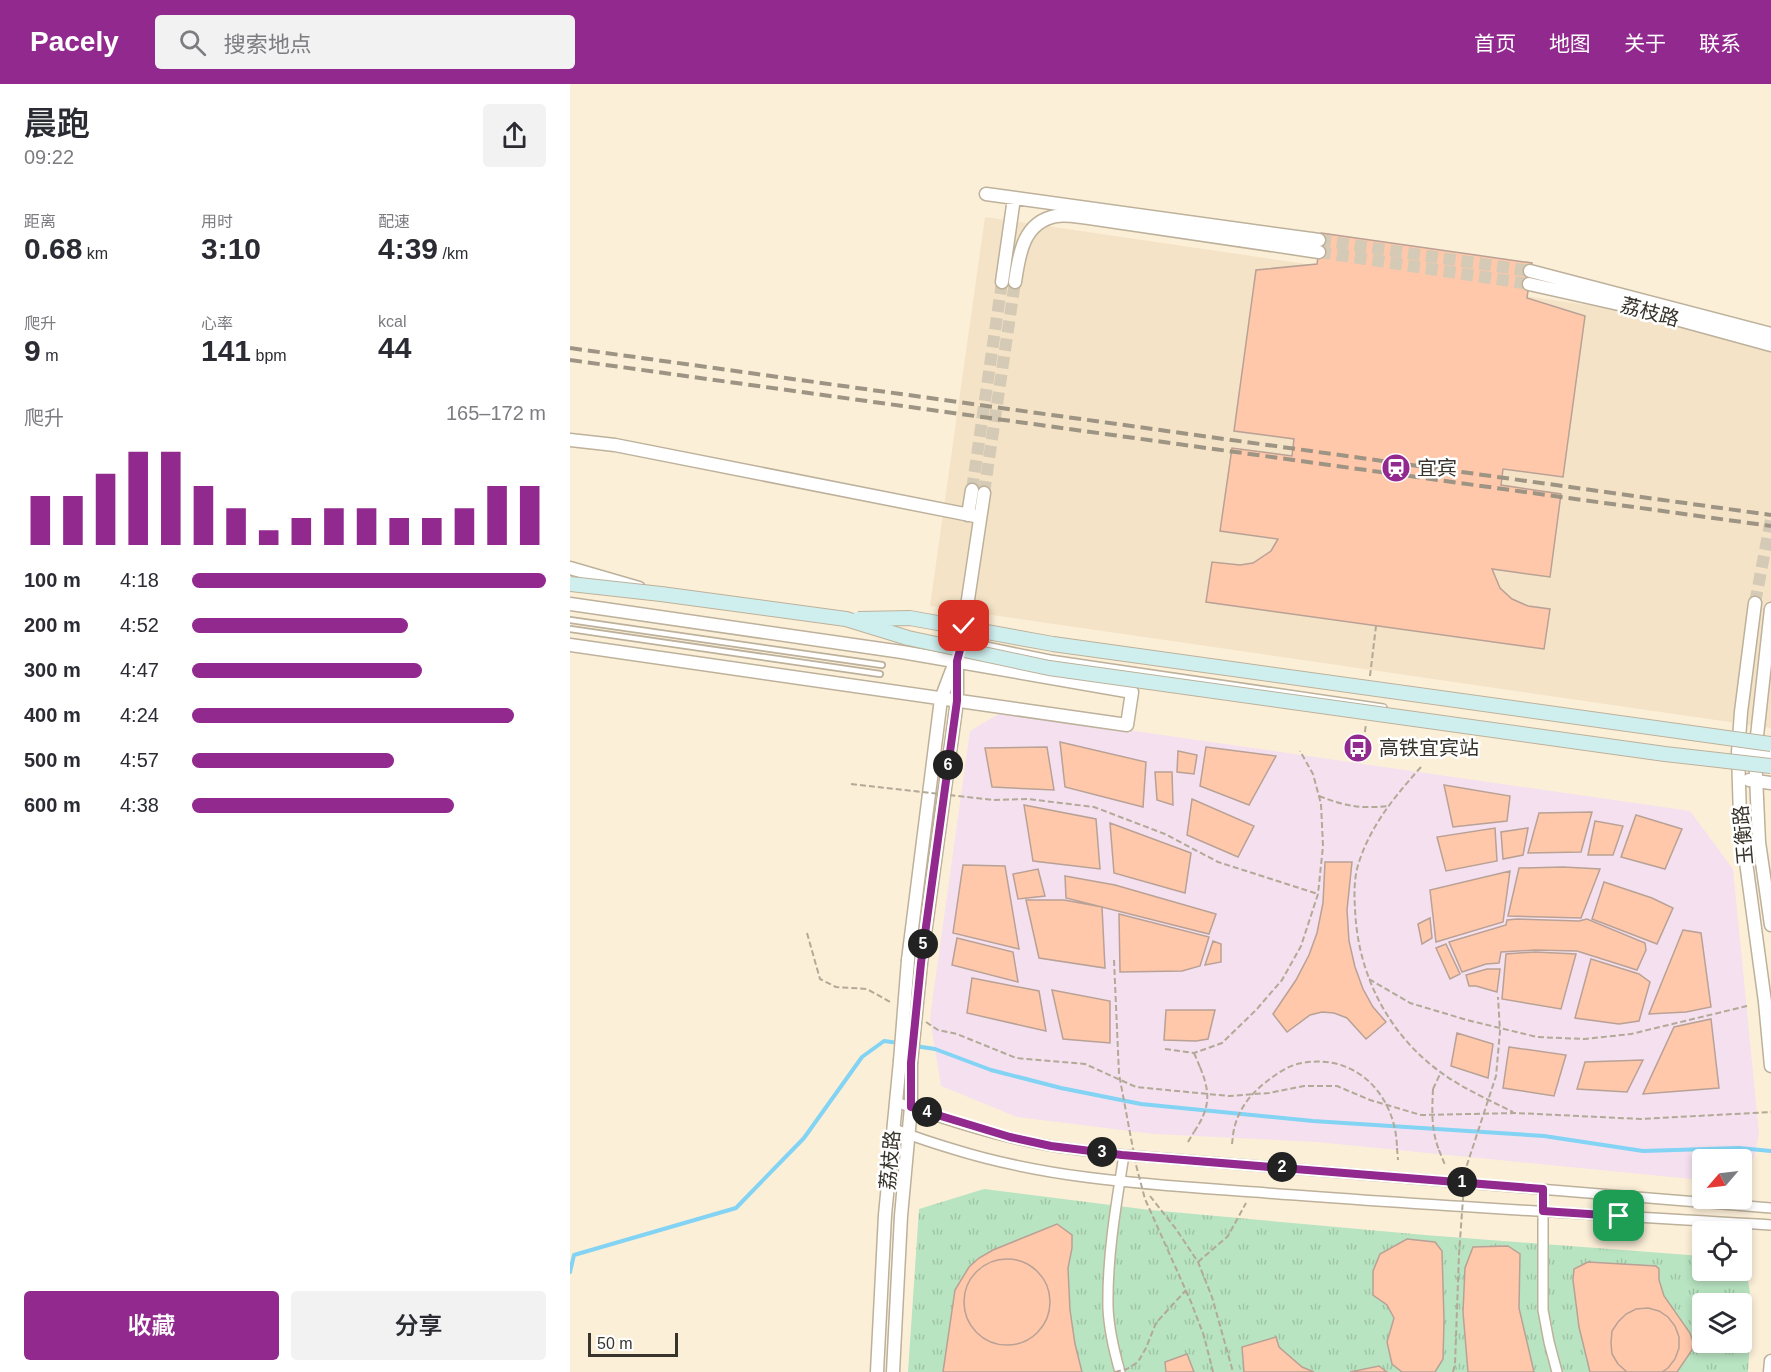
<!DOCTYPE html>
<html lang="zh">
<head>
<meta charset="utf-8">
<style>
	body { margin:0; font-family:Helvetica,"Noto Sans SC",sans-serif; background:#f2f2f3; color:#2b2b33; height:100vh; display:flex; flex-direction:column; font-size:22px; white-space:nowrap }
	* { box-sizing:border-box; margin:0 }
	p { font-size:20px; color:#7c7c81 }
	.icon { flex:none; width:33px; height:33px; fill:none; stroke:currentColor; stroke-width:2; stroke-linecap:round; stroke-linejoin:round }
	.map { position:relative; flex:1; overflow:hidden }
	.drawer { display:flex; flex-direction:column; background:#fff; width:570px }
	.drawer>* { flex:none }
	.needle { width:39px; rotate:242deg }
	.buttons { position:absolute; left:1122px; top:1065px; display:grid; gap:12px }
	.buttons a { display:grid; place-items:center; width:60px; height:60px; border-radius:6px; background:#fff; box-shadow:0 3px 9px #0003; font-size:30px }
	.scale { position:absolute; left:18px; bottom:15px; width:90px; box-sizing:border-box; padding-left:6px; border:3px solid #39342b; border-top:0; font-size:16px; line-height:21px; white-space:nowrap; color:#39342b; -webkit-text-stroke:4px #fff; paint-order:stroke }
	.pin { position:absolute; display:grid; place-items:center; width:51px; height:51px; color:#fff; margin:-26px; border-radius:12px; box-shadow:0 3px 9px #0006 }
	.km { position:absolute; width:30px; height:30px; margin:-15px; border-radius:50%; background:#222; color:#fff; font-size:16px; line-height:30px; text-align:center }
	.round { display:grid; place-items:center; flex:none; width:63px; height:63px; border-radius:6px; background:#f2f2f3 }
	.head { display:flex; align-items:center; justify-content:space-between; height:102px; padding:0 24px }
	h1 { font-size:33px; font-weight:600; line-height:45px }
	.metrics { display:grid; grid-template-columns:repeat(3,1fr); gap:9px; height:102px; padding:6px 24px }
	.metrics div { display:grid; align-content:center }
	.metrics b { font-size:30px; font-weight:600 }
	.metrics small { font-size:16px; font-weight:400 }
	.metrics p { font-size:16px }
	.chart { height:168px; padding:12px 24px }
	.chart p { display:flex; justify-content:space-between }
	.chart svg { width:100%; height:108px; margin-top:6px; stroke:#92298e; stroke-width:6 }
	.button { display:flex; gap:12px; margin-top:auto; padding:12px 24px }
	.button a { flex:1; height:69px; border-radius:6px; background:#92298e; color:#fff; font-size:24px; font-weight:600; line-height:69px; text-align:center }
	.button a+a { background:#f2f2f3; color:#2b2b33 }
	ul { padding:0 24px; list-style:none; font-size:20px }
	li { display:grid; grid-template-columns:96px 72px 1fr; align-items:center; height:45px }
	li i { height:15px; border-radius:8px; background:#92298e }
	header { display:flex; align-items:center; gap:36px; box-sizing:border-box; height:84px; padding:0 30px; background:#92298e; color:#fff }
	header strong { font-size:28px }
	nav { display:flex; gap:33px; margin-inline-start:auto; font-size:21px }
	.search { width:420px; height:54px; background:#f2f2f3; display:flex; align-items:center; gap:15px; box-sizing:border-box; padding:0 21px; border-radius:6px; color:#7c7c81; font-size:22px }
	main { display:flex; flex:1; min-height:0 }
	.map>svg:first-child { display:block }
	.commercial { fill:#f4e0ef }
	.built { fill:#f4e3c6 }
	.grass { fill:url(#grass-tufts); fill-rule:evenodd }
	.lines { fill:none; stroke-linecap:round; stroke-linejoin:round }
	.stream { stroke:#82d3f4; stroke-width:4 }
	.building { fill:#ffc8ab; stroke:#b9a195; stroke-width:1.5 }
	.tertiary-tunnel { stroke:#d5cab5; stroke-width:12; stroke-dasharray:12 6; stroke-linecap:butt }
	.service-casing { stroke:#bdb19b; stroke-width:8 }
	.pedestrian-casing { stroke:#bdb19b; stroke-width:10 }
	.minor-casing { stroke:#bdb19b; stroke-width:12 }
	.tertiary-casing { stroke:#bdb19b; stroke-width:15 }
	.path { stroke:#b2a997; stroke-width:2; stroke-dasharray:6 3; stroke-linecap:butt }
	.service { stroke:#fff; stroke-width:4.5 }
	.pedestrian { stroke:#fff; stroke-width:7 }
	.minor { stroke:#fff; stroke-width:9 }
	.tertiary { stroke:#fff; stroke-width:12 }
	.rail { stroke:#9d9484; stroke-width:4; stroke-dasharray:12 6; stroke-linecap:butt }
	.tertiary-bridge-casing { stroke:#bdb19b; stroke-width:15; stroke-linecap:butt }
	.secondary-bridge-casing { stroke:#bdb19b; stroke-width:16; stroke-linecap:butt }
	.path-bridge { stroke:#b2a997; stroke-width:2; stroke-dasharray:6 3; stroke-linecap:butt }
	.tertiary-bridge { stroke:#fff; stroke-width:12 }
	.secondary-bridge { stroke:#cfefee; stroke-width:14 }
	.route-casing { stroke:#fff; stroke-width:12 }
	.route { stroke:#92298e; stroke-width:8 }
	.labels { text-anchor:middle; dominant-baseline:central; stroke-width:5; stroke-linejoin:round; paint-order:stroke }
	.street-label { font-size:20px; fill:#39342b; stroke:#fff }
	.poi-label { font-size:20px; fill:#39342b; stroke:#fff; text-anchor:start }
</style>
</head>
<body>
<header>
<strong>Pacely</strong>
<div class="search"><svg class="icon" aria-label="search" viewBox="0 0 24 24"><circle cx="10" cy="10" r="6"/><path d="M15 15l6 6"/></svg>搜索地点</div>
<nav><a>首页</a><a>地图</a><a>关于</a><a>联系</a></nav>
</header>
<main>
<section class="drawer">
<div class="head"><div><h1>晨跑</h1><p>09:22</p></div><a class="round"><svg class="icon" aria-label="share" viewBox="0 0 24 24"><path d="M12 15V3M7 8l5-5 5 5M5 13v7h14v-7"/></svg></a></div>
<div class="metrics">
<div><p>距离</p><b>0.68<small> km</small></b></div>
<div><p>用时</p><b>3:10</b></div>
<div><p>配速</p><b>4:39<small> /km</small></b></div>
</div>
<div class="metrics">
<div><p>爬升</p><b>9<small> m</small></b></div>
<div><p>心率</p><b>141<small> bpm</small></b></div>
<div><p>kcal</p><b>44</b></div>
</div>
<div class="chart"><p><span>爬升</span>165–172 m</p>
<svg viewBox="0 0 160 44" preserveAspectRatio="none"><path d="M5 44V24M15 44V24M25 44V15M35 44V6M45 44V6M55 44V20M65 44V29M75 44V38M85 44V33M95 44V29M105 44V29M115 44V33M125 44V33M135 44V29M145 44V20M155 44V20"/></svg>
</div>
<ul>
<li><b>100 m</b>4:18<i style="width:100%"></i></li>
<li><b>200 m</b>4:52<i style="width:61%"></i></li>
<li><b>300 m</b>4:47<i style="width:65%"></i></li>
<li><b>400 m</b>4:24<i style="width:91%"></i></li>
<li><b>500 m</b>4:57<i style="width:57%"></i></li>
<li><b>600 m</b>4:38<i style="width:74%"></i></li>
</ul>
<div class="button"><a>收藏</a><a>分享</a></div>
</section>
<div class="map">
<svg width="1201" height="1288" viewBox="0 0 1201 1288">
	<defs>
		<pattern id="grass-tufts" width="24" height="20" patternUnits="userSpaceOnUse" patternTransform="scale(1.5)"><rect width="24" height="20" fill="#b8e4c1"/><path d="M3 7l-1-3M5 7V3M7 7l1-3M15 17l-1-3M17 17v-4M19 17l1-3" fill="none" stroke="#9fc4a6"/></pattern>
	</defs>
	<rect width="100%" height="100%" fill="#fcefd8"/>
	<path class="commercial" d="M432,628l688,99 43,58 26,264 -4,21 -9,22h-4v-16h-40v20l-385,-38 -163,-8 -137,-17 -76,-31 -11,-68 40,-287z"/>
	<path class="built" d="M415,133l786,115v396l-841,-122z"/>
	<path class="grass" d="M414,1105l166,21 275,25 277,21v14h40v-11h3l7,49 -4,64h-840l11,-163zM1132,1220h40v38h-40z"/>
	<g class="lines">
		<path class="stream" d="M345,962l20,3 56,21 70,18 80,16 172,17 231,15 99,15 96,-3 32,3
			M0,1188l4,-17 162,-47 68,-70 58,-81 22,-16 15,2"/>
	</g>
	<path class="building" d="M751,149l211,30 -5,35 58,18 -22,161 -60,-8 -2,16 60,9 -11,83 -58,-8 8,19 12,11 16,7 22,3 -6,40 -338,-47 6,-40 28,3 13,-2 18,-12 7,-12 -58,-8 12,-83 60,8 2,-17 -60,-8 22,-161 61,-6z
		M490,658l86,20 -3,45 -78,-20z
		M477,663l7,43 -62,-3 -7,-39z
		M636,663l70,9 -27,49 -49,-19z
		M608,667l19,4 -3,19 -17,-2z
		M585,688h17l1,33 -16,-5z
		M874,701l66,11 -3,25 -54,6z
		M622,715l62,27 -16,31 -51,-22z
		M454,721l72,14 4,50 -67,-8z
		M1022,728l-11,40 -53,1 11,-40z
		M1066,731l46,14 -17,40 -44,-12z
		M1025,737l28,5 -10,29h-25z
		M540,739l81,30 -6,40 -71,-20z
		M925,744l2,33 -51,10 -9,-34z
		M958,744l-5,27 -20,4 -2,-27z
		M755,778h27l-5,48 2,31 6,26 8,22 10,18 13,15 -20,17 -19,-21 -13,-5 -12,-1 -12,3 -23,17 -14,-18 23,-34 13,-25 8,-22 6,-30z
		M393,781l42,1 14,83 -66,-16z
		M993,783l37,2 -19,49 -73,-2 11,-48z
		M468,785l7,27 -27,3 -5,-25z
		M940,787l-7,51 -67,20 -6,-52z
		M495,792l50,9 101,29 -7,20 -143,-36z
		M1034,798l48,16 21,10 -16,36 -65,-25z
		M456,816h38l38,7 3,61 -66,-10z
		M549,830l90,23 -9,29 -18,5 -62,1z
		M860,834l2,20 -10,6 -4,-20z
		M947,835l62,2 8,-2 58,24 1,7 -9,20 -60,-19 -42,-1 -34,2 -2,11 -13,1 -24,8 -13,-30 57,-17 1,-5z
		M1113,846l18,3 10,74 -25,5 -37,2z
		M387,854l56,14 5,30 -66,-17z
		M643,857l8,3v18l-16,3z
		M876,860l14,30 -10,5 -14,-31z
		M965,868l41,2 -15,55 -59,-10 4,-45z
		M1021,875l48,15 11,8 -11,39 -20,3 -44,-6z
		M917,885h13l-3,23 -21,-6h-7l-3,-11z
		M402,894l67,13 7,40 -79,-18z
		M482,906l58,11v42l-47,-4z
		M596,926h49l-7,29 -12,2 -32,-1z
		M1141,935l8,69 -76,6 31,-67z
		M887,949l36,11 -5,34 -37,-12z
		M939,963l57,8 -12,41 -51,-8z
		M1073,976l-16,32 -50,-3 8,-27z
		M487,1140l15,11v13l-4,20 2,42 5,34 7,28h-139l12,-82 14,-23 10,-9 14,-8z
		M837,1155l28,3 7,9 2,69 -1,39 -8,13h-33l-10,-8 -5,-22 7,-24 -7,-13 -14,-10v-24l7,-17z
		M938,1162l12,8 -1,54 15,64h-66l-5,-60 2,-44 8,-21z
		M394 1218a43 43 0 1 1 86 0a43 43 0 1 1-86 0Z
		M1018,1178l68,4 3,3v11l5,16 26,37 3,9 -1,8 -15,22h-87l-11,-45 -6,-47 1,-11z
		M1078,1224l11,3 9,6 7,9 4,11v11l-4,11 -7,9 -6,4h-35l-9,-8 -6,-10 -1,-11 1,-12 6,-9 8,-8 10,-5z
		M706,1253l3,10 23,20 12,5h-70l-2,-25z
		M617,1270l7,18h-28l-1,-10z
		M809,1282l8,6h-37z"/>
	<g class="lines">
		<path class="tertiary-tunnel" d="M749,156l211,31
			M749,168l210,32
			M402,406l30,-208
			M414,409l31,-211
			M1185,519l16,-84"/>
		<g class="service-casing">
			<path id="service" d="M0,536l312,45
				M0,545l310,45"/>
		</g>
		<g class="pedestrian-casing">
			<path id="pedestrian" d="M392,557l88,18 333,49"/>
		</g>
		<g class="minor-casing">
			<path id="minor" d="M326,1018c50,18 102,35 155,44 24,4 49,6 73,9l647,53
				M323,1044c20,9 40,15 60,21 102,32 209,36 314,44 168,13 336,22 504,32
				M973,1105v121l6,32 8,30
				M550,1288c-6,-21 -11,-42 -12,-64 -1,-51 8,-103 16,-153"/>
		</g>
		<g class="tertiary-casing">
			<path id="tertiary" d="M416,110l333,46
				M960,187l241,63
				M432,198l12,-84
				M445,198c4,-27 8,-60 41,-66 11,-2 22,1 33,2l230,34
				M959,200l103,23 139,38
				M0,356l45,5 365,72
				M398,431l4,-25
				M0,484l69,20
				M1185,519l-14,109 -3,40 2,66 25,184 6,64
				M0,520l332,48 230,40 -5,33 -557,-80
				M1201,525l-16,145 4,88 12,83
				M1178,669l23,3
				M1179,696l22,3
				M338,876l33,-261 20,-53 23,-153
				M351,879l36,-262v-33
				M307,1288l8,-157 15,-154
				M323,1288l8,-156 10,-109v-44
				M1200,1288l1,-11"/>
		</g>
		<path class="path" d="M800,592l6,-50
			M792,675l4,-36
			M851,683c-26,29 -50,58 -62,95 -5,15 -5,31 -4,46 2,60 28,117 75,156 25,21 55,34 83,48
			M749,712c26,10 41,13 69,10
			M424,716l34,-1 66,8 71,27 53,28 100,32
			M237,849l13,46 16,8 31,2 25,14
			M799,895l41,24 57,17 70,17 48,2 46,-5 116,-28
			M356,938l12,8 19,4 59,24 69,6 51,23 93,9 40,-3 35,-7h33l33,14 51,15 95,-2 125,6 130,-7
			M595,965l29,4 28,-10 34,-33 26,-30 19,-34 17,-52 5,-48 -2,-42 -8,-30 -13,-23
			M624,969l6,14
			M863,1005l8,-17
			M618,1058l6,-10
			M662,1060l1,-9
			M827,1064l1,12
			M869,1066l6,15
			M580,1112l26,33 22,33 14,35 21,75
			M628,1178l30,-26 18,-33"/>
		<use href="#service" class="service"/>
		<use href="#pedestrian" class="pedestrian"/>
		<use href="#minor" class="minor"/>
		<use href="#tertiary" class="tertiary"/>
		<path class="rail" d="M0,264l1201,167
			M0,276l1201,166"/>
		<g class="tertiary-bridge-casing">
			<path id="tertiary-bridge" d="M330,977l8,-101
				M341,979l10,-100"/>
		</g>
		<g class="secondary-bridge-casing">
			<path id="secondary-bridge" d="M0,500l91,10 185,25 62,19 141,30 616,86 106,12
				M288,535l52,-1 143,26 718,100"/>
		</g>
		<path class="path-bridge" d="M281,700l143,16
			M544,876l5,114 17,91 9,34 46,103 13,34 9,36
			M863,1005c-1,21 -2,41 6,61
			M624,1048c16,-24 17,-38 6,-65
			M663,1051c3,-22 15,-39 33,-53 10,-8 23,-17 36,-19 55,-10 94,33 95,85
			M545,1288l12,-3 11,-7 8,-14 10,-25 30,-33
			M883,1288l2,-8 4,-110 6,-83 31,-95 4,-45 -2,-34"/>
		<use href="#tertiary-bridge" class="tertiary-bridge"/>
		<use href="#secondary-bridge" class="secondary-bridge"/>
	</g>
	<g class="lines">
		<g class="route-casing">
			<path id="route" d="M394,542l-3,20 -4,15v40l-36,262 -10,100v44l99,30 41,9 71,9 421,34v22l76,5"/>
		</g>
		<use href="#route" class="route"/>
	</g>
	<defs>
		<g id="station-disc" transform="scale(1.5)"><circle r="9.5" fill="#92298e" stroke="#fff"/><path d="M-3-6H3Q5-6 5-4V2Q5 4 3 4L4.5 6H3L1.5 4h-3L-3 6H-4.5L-3 4Q-5 4-5 2V-4Q-5-6-3-6ZM-3.5-4v3h7v-3ZM-3.5 1v1.5H-2V1ZM2 1v1.5H3.5V1Z" fill="#fff"/></g>
		<g id="bus-disc" transform="scale(1.5)"><circle r="9.5" fill="#92298e" stroke="#fff"/><path d="M-5-6H5V4H4V6H2V4H-2V6H-4V4H-5ZM-3.5-4V0h7V-4ZM-3.5 1.2v1.5H-2V1.2ZM2 1.2v1.5H3.5V1.2Z" fill="#fff"/></g>
	</defs>
	<g fill-rule="evenodd">
		<use href="#station-disc" x="826" y="384"/>
		<use href="#bus-disc" x="788" y="664"/>
	</g>
	<g class="labels">
		<g class="street-label">
			<text transform="translate(1080 228) rotate(15)">荔枝路</text>
			<text transform="translate(1173 751) rotate(-95)">玉衡路</text>
			<text transform="translate(320 1076) rotate(-85)">荔枝路</text>
		</g>
		<g class="poi-label">
			<text x="847" y="384">宜宾</text>
			<text x="809" y="664">高铁宜宾站</text>
		</g>
	</g>
</svg>
<div class="buttons">
<a><svg class="needle" viewBox="-14 -14 28 28"><path d="M0-13l5 13h-10z" fill="#e53935"/><path d="M0 13l5-13h-10z" fill="#7c7c81"/></svg></a>
<a><svg class="icon" aria-label="locate" viewBox="0 0 24 24"><circle cx="12" cy="12" r="6"/><path d="M12 2v4M12 18v4M2 12h4M18 12h4"/></svg></a>
<a><svg class="icon" aria-label="layers" viewBox="0 0 24 24"><path d="M12 4l9 5-9 5-9-5zM3 14l9 5 9-5"/></svg></a>
</div>
<div class="scale">50 m</div>
<div class="pin" style="left:1049px;top:1132px;background:#1e9e55"><svg class="icon" aria-label="arrive" viewBox="0 0 24 24"><path d="M6 21V4h12l-3 4 3 4H6"/></svg></div>
<div class="pin" style="left:394px;top:542px;background:#d93025"><svg class="icon" aria-label="check" viewBox="0 0 24 24"><path d="M5 12l5 5 9-10"/></svg></div>
<b class="km" style="left:892px;top:1098px">1</b>
<b class="km" style="left:712px;top:1083px">2</b>
<b class="km" style="left:532px;top:1068px">3</b>
<b class="km" style="left:357px;top:1028px">4</b>
<b class="km" style="left:353px;top:860px">5</b>
<b class="km" style="left:378px;top:681px">6</b>
</div>
</main>
</body>
</html>
